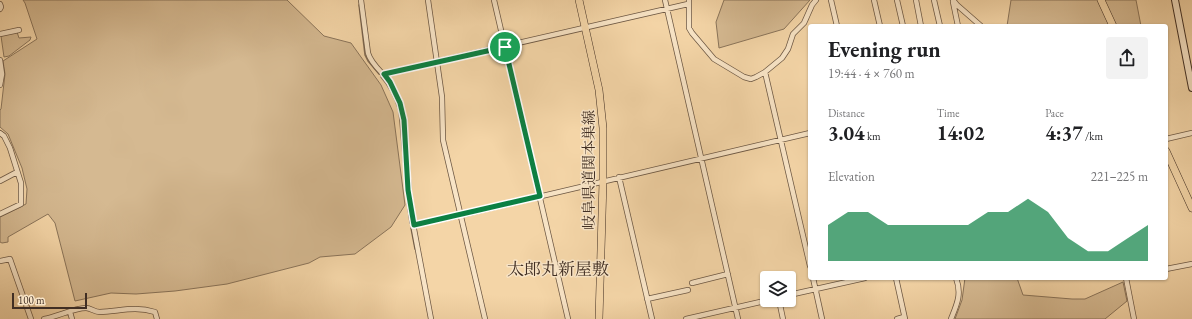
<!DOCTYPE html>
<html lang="en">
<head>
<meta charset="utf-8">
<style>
	body { margin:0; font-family:"EB Garamond","Noto Serif JP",serif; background:#f2f2f2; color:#202124; height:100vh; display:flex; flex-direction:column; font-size:15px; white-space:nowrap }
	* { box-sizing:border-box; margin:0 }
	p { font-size:13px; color:#757577 }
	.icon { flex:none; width:22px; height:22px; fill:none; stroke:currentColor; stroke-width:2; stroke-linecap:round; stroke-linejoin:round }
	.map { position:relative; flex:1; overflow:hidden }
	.details { position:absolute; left:808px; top:24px; width:360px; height:256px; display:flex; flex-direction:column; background:#fff; border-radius:4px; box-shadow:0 1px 3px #0004 }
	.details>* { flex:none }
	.controls { position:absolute; left:760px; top:271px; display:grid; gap:8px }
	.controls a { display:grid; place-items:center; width:36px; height:36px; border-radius:4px; background:#fff; box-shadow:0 1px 3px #0004; font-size:20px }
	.scale { position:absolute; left:12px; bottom:10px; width:75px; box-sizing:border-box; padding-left:4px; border:2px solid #402e23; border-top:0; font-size:11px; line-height:14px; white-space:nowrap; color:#402e23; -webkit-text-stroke:3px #f8e4c6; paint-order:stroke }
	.pin { position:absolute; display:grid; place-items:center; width:34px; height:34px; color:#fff; margin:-17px; border:2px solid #fff; border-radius:50%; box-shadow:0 1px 4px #0007 }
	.round { display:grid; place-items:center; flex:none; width:42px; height:42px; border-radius:4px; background:#f2f2f2 }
	.headline { display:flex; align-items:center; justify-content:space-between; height:68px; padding:0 20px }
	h1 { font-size:22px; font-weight:700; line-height:30px }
	.metrics { display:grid; grid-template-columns:repeat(3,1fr); gap:6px; height:68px; padding:4px 20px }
	.metrics div { display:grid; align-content:center }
	.metrics b { font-size:20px; font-weight:700 }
	.metrics small { font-size:11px; font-weight:400 }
	.metrics p { font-size:11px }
	.chart { height:112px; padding:8px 20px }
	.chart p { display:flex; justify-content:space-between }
	.chart svg { width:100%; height:72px; margin-top:4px; fill:#0b8043; opacity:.7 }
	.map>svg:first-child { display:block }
	.green { fill:#d5b991; stroke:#8a745a }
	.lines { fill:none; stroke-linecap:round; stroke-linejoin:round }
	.stream { stroke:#877057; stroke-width:1.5 }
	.street-casing { stroke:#6d5844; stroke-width:6 }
	.secondary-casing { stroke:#402e23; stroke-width:8 }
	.primary-casing { stroke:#402e23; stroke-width:8 }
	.street { stroke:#f8e4c6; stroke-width:4.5 }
	.secondary { stroke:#f8e4c6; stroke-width:6 }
	.primary { stroke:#f4d5a7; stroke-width:7 }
	.route-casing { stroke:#fff; stroke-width:8 }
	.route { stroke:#0b8043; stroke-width:5 }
	.labels { text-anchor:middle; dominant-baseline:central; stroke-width:3; stroke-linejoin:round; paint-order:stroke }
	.street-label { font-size:15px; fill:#402e23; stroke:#f8e4c6 }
	.quarter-label { font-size:17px; fill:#402e23; stroke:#f8e4c6 }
</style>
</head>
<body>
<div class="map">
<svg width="1192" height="319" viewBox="0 0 1192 319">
	<rect width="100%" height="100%" fill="#f4d5a7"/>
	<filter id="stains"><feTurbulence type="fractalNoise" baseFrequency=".005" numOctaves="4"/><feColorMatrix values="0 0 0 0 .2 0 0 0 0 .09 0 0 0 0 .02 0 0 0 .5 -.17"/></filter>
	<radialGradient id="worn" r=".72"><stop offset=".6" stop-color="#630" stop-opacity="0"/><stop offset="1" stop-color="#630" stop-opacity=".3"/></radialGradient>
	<path class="green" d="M23,0h264l37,36 27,7 30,42 12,27 12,93 -14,22 -36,27 -35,3 -11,6 -82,21 -52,7 -39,3 -25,-1 -36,8 -20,-78 -7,-9 -40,23v5l-6,1 -2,-1v-25l26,-13 1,-15 -5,-21 -14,-34 -8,-7v-17l1,-1 4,-35 -2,-13 34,-22 -12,-36z
		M724,0h86l-26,29 -65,19 -3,-26z
		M1011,0h125l5,26h-134z
		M17,32l2,6 12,-1 -1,3 -21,16 -5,1 -3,-21z
		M965,278h52l6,17 49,4h13l38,-17 4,19 -22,18h-150l7,-19z"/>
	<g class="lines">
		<path class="stream" d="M359,5l6,50 3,6 11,13
			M381,77c9,10 14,21 18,34l8,88
			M409,215l1,8
			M411,228l4,21"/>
		<g class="street-casing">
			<path id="street" d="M361,0l7,53c3,11 14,19 21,28 8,12 12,25 15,39l6,88 21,111
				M428,0l14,97 1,43 42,179
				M494,0l74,319
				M665,0l73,319
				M689,0v28l3,5 22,26 30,18 7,2 5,-2 9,-5 17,-14 6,-9 5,-15 11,-11 8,-18 4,-5
				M831,0l6,26
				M874,0l6,26
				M897,0l6,26
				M916,0l5,26
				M934,0l6,26
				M953,0l4,5 24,21
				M953,2l5,24
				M0,4l1,3 -1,2
				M0,34l19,-4
				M0,60l2,14 -2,11
				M765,72l45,194
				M383,74l305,-70
				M0,133l4,3 6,12 11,35v21l-21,10
				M1166,139l26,-6
				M619,177l33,142
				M0,181l17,-9
				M414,225l47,-10 349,-82
				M0,261l10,-2 1,3 20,57
				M1166,269l26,-5
				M813,278l9,41
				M896,278l9,41
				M1126,278l8,41
				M692,283l36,-9
				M789,295l76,-17
				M647,299l41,-9
				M779,300l4,19
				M70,312l2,7
				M44,319c12,-2 30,-11 42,-11 5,0 8,4 14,4 21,-1 35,-6 55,0l2,7
				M686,319l83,-19
				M897,319l7,-2
				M951,319c6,-15 11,-25 5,-41"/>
		</g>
		<g class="secondary-casing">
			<path id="secondary" d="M1175,0l17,88"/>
		</g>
		<g class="primary-casing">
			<path id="primary" d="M579,0l20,90 4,38v53l-4,138
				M1101,0l12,26
				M1166,151l26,57"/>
		</g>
		<use href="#street" class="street"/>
		<use href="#secondary" class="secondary"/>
		<use href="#primary" class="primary"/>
	</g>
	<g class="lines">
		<g class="route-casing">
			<path id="route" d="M505,47l35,149 -126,29 -6,-35 -4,-70 -4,-17 -10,-21 -6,-8z"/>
		</g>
		<use href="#route" class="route"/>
	</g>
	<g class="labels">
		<g class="street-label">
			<text transform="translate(588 170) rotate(-90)">岐阜県道関本巣線</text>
		</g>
		<g class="quarter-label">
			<text x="558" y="269">太郎丸新屋敷</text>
		</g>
	</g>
	<rect width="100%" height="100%" filter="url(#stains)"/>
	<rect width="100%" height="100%" fill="url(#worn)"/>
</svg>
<div class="controls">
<a><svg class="icon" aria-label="layers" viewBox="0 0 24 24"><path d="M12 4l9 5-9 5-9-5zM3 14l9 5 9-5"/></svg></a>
</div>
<div class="scale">100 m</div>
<div class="pin" style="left:505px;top:47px;background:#1e9e55"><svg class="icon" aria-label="arrive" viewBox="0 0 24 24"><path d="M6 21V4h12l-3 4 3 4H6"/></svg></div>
<section class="details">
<div class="headline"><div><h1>Evening run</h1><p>19:44 · 4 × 760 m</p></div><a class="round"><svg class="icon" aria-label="share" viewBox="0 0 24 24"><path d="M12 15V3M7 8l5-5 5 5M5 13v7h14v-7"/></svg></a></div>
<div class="metrics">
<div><p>Distance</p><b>3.04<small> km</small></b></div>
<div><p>Time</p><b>14:02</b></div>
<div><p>Pace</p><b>4:37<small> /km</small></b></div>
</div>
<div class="chart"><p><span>Elevation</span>221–225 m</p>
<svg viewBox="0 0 160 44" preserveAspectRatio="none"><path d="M0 44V22L10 14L20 14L30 22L40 22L50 22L60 22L70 22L80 14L90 14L100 6L110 14L120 30L130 38L140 38L150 30L160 22V44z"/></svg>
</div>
</section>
</div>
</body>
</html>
